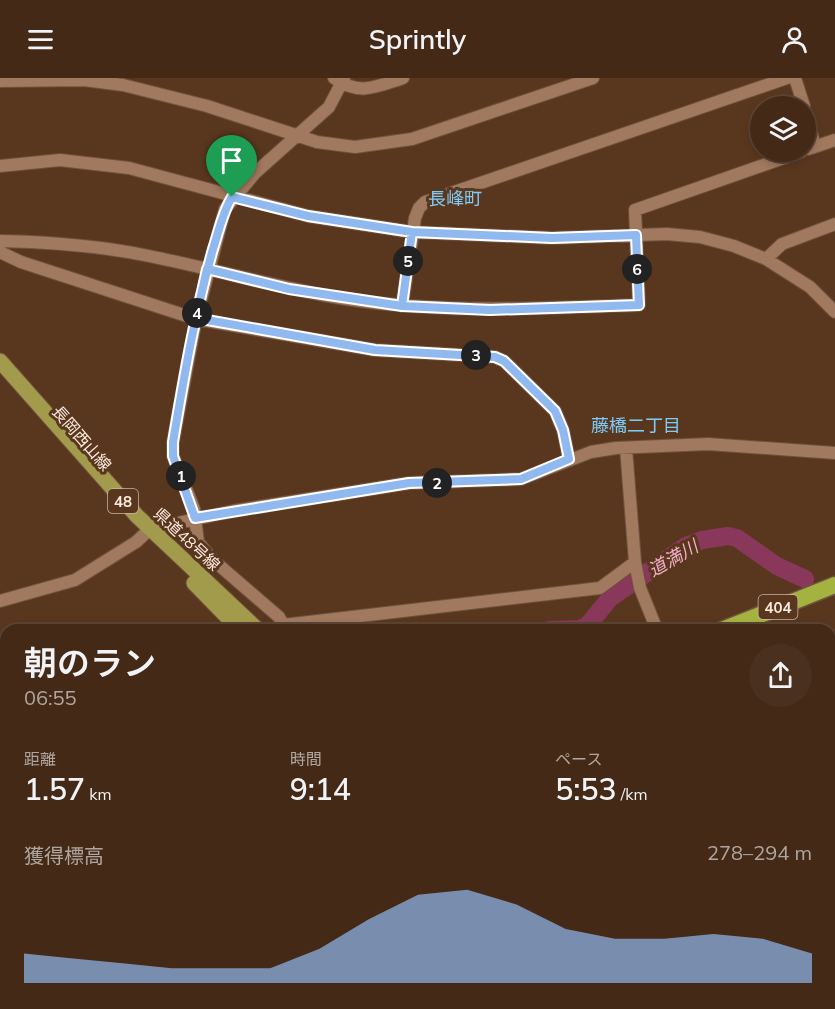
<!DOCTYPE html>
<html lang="ja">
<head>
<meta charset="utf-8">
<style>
	body { margin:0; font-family:Mulish,"Noto Sans JP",sans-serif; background:#4a311f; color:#f1f3f6; height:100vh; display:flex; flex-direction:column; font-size:22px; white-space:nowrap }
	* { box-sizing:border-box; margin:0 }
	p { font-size:20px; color:#afa6a1 }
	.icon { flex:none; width:33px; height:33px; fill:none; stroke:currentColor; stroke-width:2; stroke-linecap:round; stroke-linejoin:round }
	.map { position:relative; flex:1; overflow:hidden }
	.drawer { position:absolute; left:0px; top:546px; width:836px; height:386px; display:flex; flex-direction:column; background:#432916; border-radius:18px 18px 0 0; box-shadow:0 3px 9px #0003,0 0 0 2px #5b4535 }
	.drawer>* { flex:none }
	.buttons { position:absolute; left:750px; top:18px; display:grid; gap:12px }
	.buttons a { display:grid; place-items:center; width:66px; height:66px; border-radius:50%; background:#432916; box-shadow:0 3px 9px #0003,0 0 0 2px #5b4535; font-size:30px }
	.pin { position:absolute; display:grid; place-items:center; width:51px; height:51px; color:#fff; margin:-62px -26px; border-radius:50% 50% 50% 0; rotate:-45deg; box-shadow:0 0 6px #0007 }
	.pin .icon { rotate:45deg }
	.km { position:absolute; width:30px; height:30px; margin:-15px; border-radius:50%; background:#222; color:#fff; font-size:16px; line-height:30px; text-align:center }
	.round { display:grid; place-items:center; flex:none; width:63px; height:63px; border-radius:32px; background:#4a311f }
	.head { display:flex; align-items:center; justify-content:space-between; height:102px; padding:0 24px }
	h1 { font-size:33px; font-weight:600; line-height:45px }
	.figures { display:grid; grid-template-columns:repeat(3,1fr); gap:9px; height:102px; padding:6px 24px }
	.figures div { display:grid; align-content:center }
	.figures b { font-size:30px; font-weight:600 }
	.figures small { font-size:16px; font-weight:400 }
	.figures p { font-size:16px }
	.chart { height:168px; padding:12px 24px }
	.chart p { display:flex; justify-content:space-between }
	.chart svg { width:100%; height:108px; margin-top:6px; fill:#90b9f0; opacity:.7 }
	header { display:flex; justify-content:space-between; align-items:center; height:78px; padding:0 24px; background:#432916; font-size:27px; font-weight:600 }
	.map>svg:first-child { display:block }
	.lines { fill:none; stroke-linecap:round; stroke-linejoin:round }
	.river { stroke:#89385b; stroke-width:18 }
	.minor-casing { stroke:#6f523c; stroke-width:14 }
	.major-casing { stroke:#6f523c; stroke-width:17 }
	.highway-casing { stroke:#6f523c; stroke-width:19 }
	.minor { stroke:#a0795f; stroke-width:12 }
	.major { stroke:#a29b4c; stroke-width:15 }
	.highway { stroke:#a4b23f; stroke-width:16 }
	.route-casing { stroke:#fff; stroke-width:12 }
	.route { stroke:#90b9f0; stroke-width:8 }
	.labels { text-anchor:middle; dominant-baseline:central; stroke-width:6; stroke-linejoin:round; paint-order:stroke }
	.shield { fill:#59371e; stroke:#cbb4a5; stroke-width:1.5 }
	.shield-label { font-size:15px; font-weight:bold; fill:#fceadf }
	.street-label { font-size:16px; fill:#fceadf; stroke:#59371e }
	.neighbourhood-label { font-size:18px; fill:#7ecbf8; stroke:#59371e }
	.water-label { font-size:18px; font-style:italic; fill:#f4aec7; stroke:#59371e }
</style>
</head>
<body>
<header><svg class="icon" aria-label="menu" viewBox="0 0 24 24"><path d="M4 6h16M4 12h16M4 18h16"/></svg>Sprintly<svg class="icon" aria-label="person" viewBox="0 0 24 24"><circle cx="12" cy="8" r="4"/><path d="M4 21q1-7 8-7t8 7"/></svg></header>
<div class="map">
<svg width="835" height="931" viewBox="0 0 835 931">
	<rect width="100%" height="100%" fill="#59371e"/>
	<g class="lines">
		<path class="river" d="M549,552l31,-1 8,-4 22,-27 76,-52 16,-6 26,-4 9,2 40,28 28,13
			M0,669l6,-1"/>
		<g class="minor-casing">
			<path id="minor" d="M334,0c26,18 41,9 69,0
				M795,0l9,28
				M0,3l84,-1 39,5 84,21 110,36 38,5 57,-8 181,-61
				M806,35l9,33
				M808,71l27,-9
				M0,88l60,-6 69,8 179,48 104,16 140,6 115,-4 33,3 34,9 32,13 44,28 25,25
				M0,163c49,1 101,5 149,15 64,13 126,31 191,42 99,16 198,10 299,7l-4,-95 166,-58
				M0,174l21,10 175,57 179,31 120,7 9,4 51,50 8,19 6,29
				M766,181l16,-15 53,-20
				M402,228l13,-88 4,-10 6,-6 362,-124
				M626,370l9,114 5,26 17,42
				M0,523l75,-21 61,-38 14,-13 83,-18 176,-28 112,-4 70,-27 25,-4 92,-4 127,9
				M283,547l317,-37 35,-26
				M278,552l5,-5 -4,-8 -66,-57 -15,-18 -4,-33 -21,-53v-14l23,-123 29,-110 30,-36 74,-66 15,-29
				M830,686l5,-2
				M830,863l5,-2
				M830,873l5,6
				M761,931l5,-5"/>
		</g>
		<g class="major-casing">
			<path id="major" d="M0,283l137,155 121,114
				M194,505l46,47"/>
		</g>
		<g class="highway-casing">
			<path id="highway" d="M722,552l113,-45
				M830,634l5,-3
				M830,652l5,-3
				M0,762l6,-1
				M618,926l6,5
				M638,926l6,5
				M186,931l11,-5
				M222,931l12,-5"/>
		</g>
		<use href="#minor" class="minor"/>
		<use href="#major" class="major"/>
		<use href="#highway" class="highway"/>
	</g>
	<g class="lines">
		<g class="route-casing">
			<path id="route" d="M232,119c-10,16 -13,34 -19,52 -18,63 -29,128 -40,193v14l22,62 214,-35 112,-4 48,-20 -6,-29 -8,-19 -51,-50 -9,-4 -120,-7 -179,-32 11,-49 82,20 113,17 10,-74 140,6 84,-3 3,70 -149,5 -88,-4 10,-74 -104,-16 -76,-19"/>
		</g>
		<use href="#route" class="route"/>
	</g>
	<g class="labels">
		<g class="shield">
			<rect x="108" y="411" width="30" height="24" rx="4.5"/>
			<rect x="758.5" y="517" width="39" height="24" rx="4.5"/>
		</g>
		<g class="shield-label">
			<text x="123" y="423">48</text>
			<text x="778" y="529">404</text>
		</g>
		<g class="street-label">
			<text transform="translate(82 360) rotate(49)">長岡西山線</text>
			<text transform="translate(187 461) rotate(43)">県道48号線</text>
		</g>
		<g class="neighbourhood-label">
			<text x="455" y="120">長峰町</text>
			<text x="636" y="347">藤橋二丁目</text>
		</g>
		<g class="water-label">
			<text transform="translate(673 480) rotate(-30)">道満川</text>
		</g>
	</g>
</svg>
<div class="buttons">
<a><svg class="icon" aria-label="layers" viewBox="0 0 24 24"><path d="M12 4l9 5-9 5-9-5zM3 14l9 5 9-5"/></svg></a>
</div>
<div class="pin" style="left:232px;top:119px;background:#1e9e55"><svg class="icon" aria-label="arrive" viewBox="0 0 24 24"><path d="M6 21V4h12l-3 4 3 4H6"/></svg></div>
<b class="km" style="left:181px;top:398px">1</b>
<b class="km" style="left:437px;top:405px">2</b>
<b class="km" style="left:476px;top:277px">3</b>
<b class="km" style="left:197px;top:235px">4</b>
<b class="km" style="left:408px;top:183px">5</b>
<b class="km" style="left:637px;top:191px">6</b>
<section class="drawer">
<div class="head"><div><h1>朝のラン</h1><p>06:55</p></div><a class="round"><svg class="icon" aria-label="share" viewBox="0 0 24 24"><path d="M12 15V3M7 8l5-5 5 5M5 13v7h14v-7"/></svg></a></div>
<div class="figures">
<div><p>距離</p><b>1.57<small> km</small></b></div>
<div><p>時間</p><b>9:14</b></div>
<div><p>ペース</p><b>5:53<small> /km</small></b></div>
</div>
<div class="chart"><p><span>獲得標高</span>278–294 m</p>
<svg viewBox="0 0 160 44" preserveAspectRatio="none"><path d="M0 44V32L10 34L20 36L30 38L40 38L50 38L60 30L70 18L80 8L90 6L100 12L110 22L120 26L130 26L140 24L150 26L160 32V44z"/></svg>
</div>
</section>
</div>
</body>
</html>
